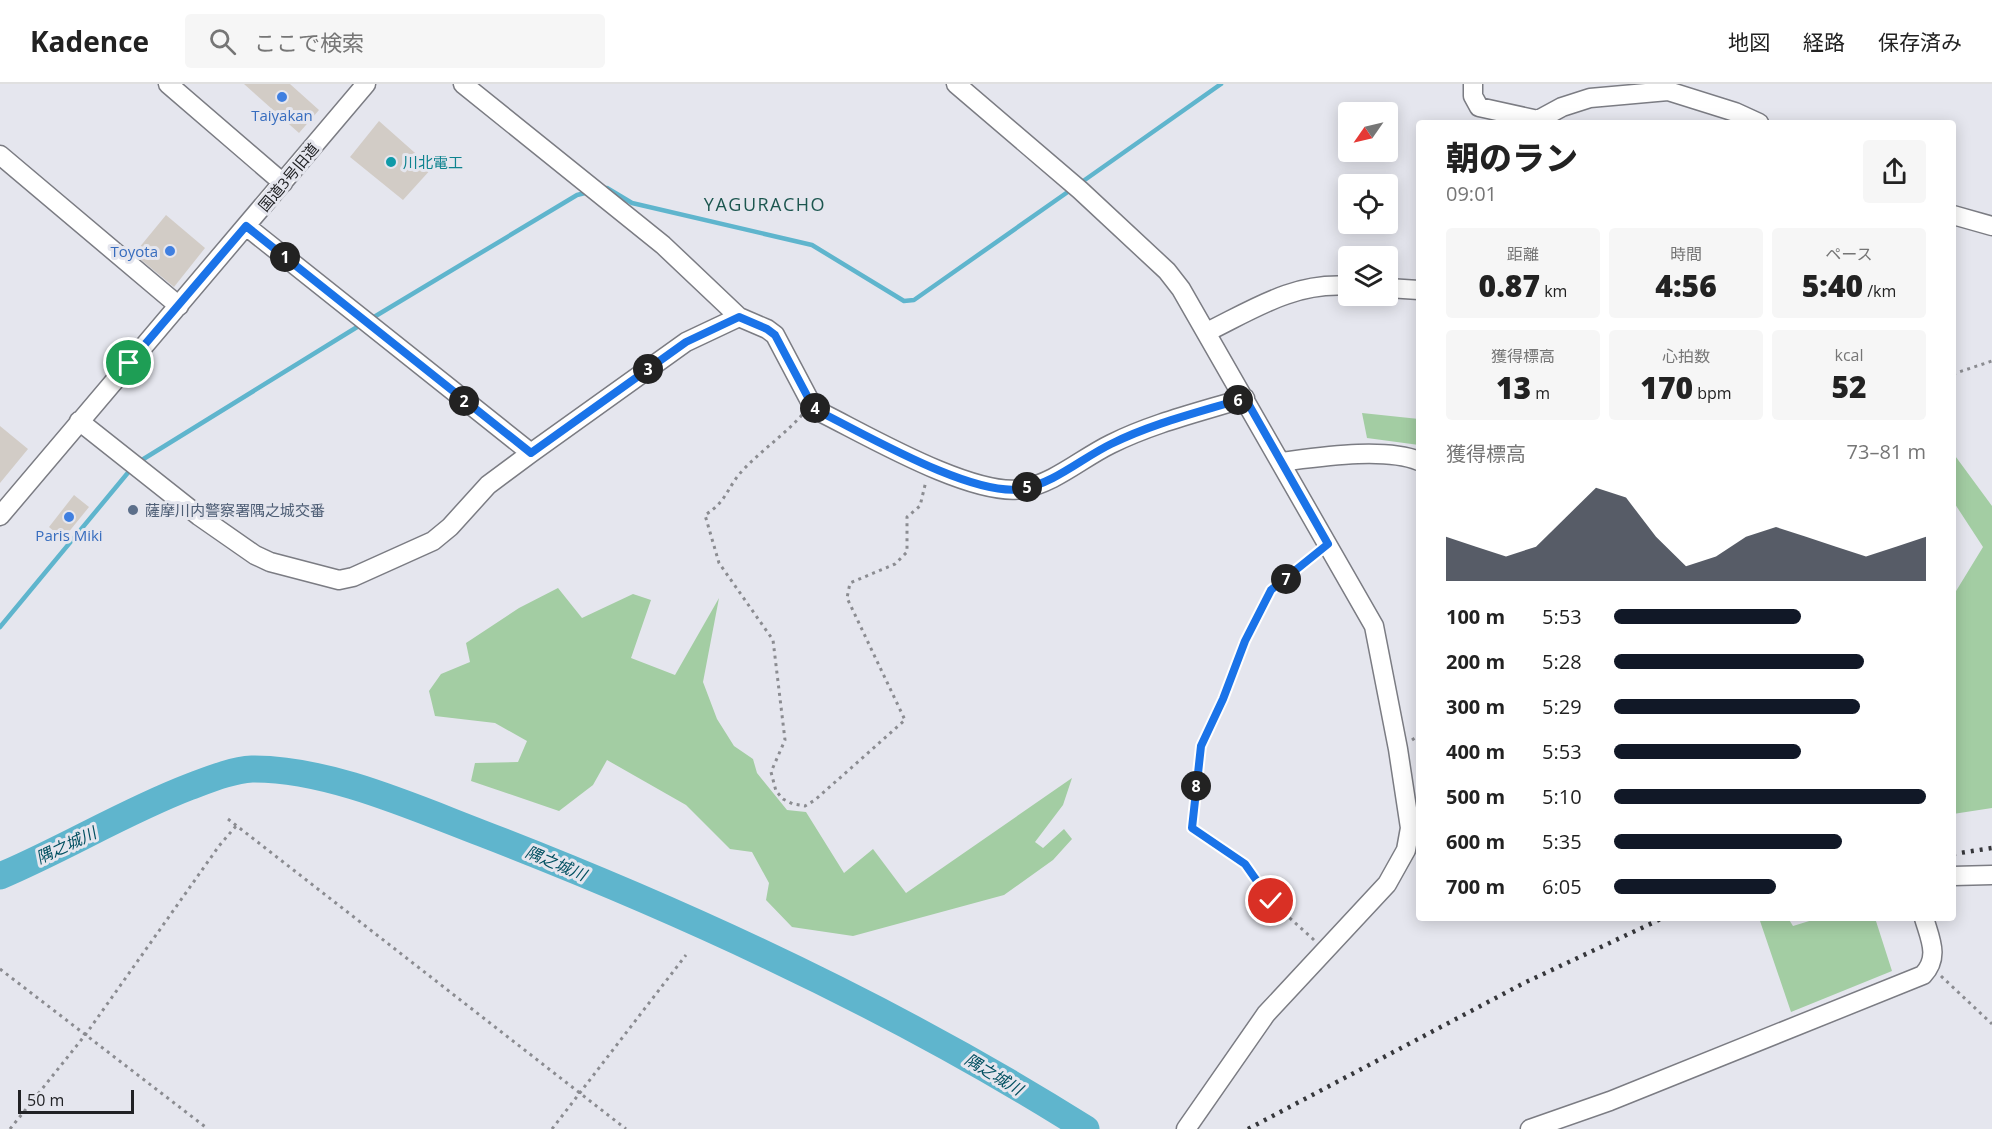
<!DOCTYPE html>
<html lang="ja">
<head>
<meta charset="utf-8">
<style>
	body { margin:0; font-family:"Open Sans","Noto Sans JP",sans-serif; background:#f6f6f6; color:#222; height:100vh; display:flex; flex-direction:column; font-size:22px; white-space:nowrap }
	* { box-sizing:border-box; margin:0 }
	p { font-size:20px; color:#767676 }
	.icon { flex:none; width:33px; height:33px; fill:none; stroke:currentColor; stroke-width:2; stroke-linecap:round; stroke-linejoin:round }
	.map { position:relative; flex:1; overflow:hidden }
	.side { position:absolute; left:1416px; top:36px; width:540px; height:801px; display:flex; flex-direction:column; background:#fff; border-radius:6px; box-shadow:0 3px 15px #0003 }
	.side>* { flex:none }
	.needle { width:39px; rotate:236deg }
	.controls { position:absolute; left:1338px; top:18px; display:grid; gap:12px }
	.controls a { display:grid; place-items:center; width:60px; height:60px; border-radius:6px; background:#fff; box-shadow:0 3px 15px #0003; font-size:30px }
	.scale { position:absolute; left:18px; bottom:15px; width:116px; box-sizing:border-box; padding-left:6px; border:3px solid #212225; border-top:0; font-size:16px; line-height:21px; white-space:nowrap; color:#212225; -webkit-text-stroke:4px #e5e6ee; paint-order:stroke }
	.pin { position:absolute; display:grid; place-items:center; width:51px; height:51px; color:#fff; margin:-26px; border:3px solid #fff; border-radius:50%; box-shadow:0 2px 6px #0007 }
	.km { position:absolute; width:30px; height:30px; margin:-15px; border-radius:50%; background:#222; color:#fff; font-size:16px; line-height:30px; text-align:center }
	.round { display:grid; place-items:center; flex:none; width:63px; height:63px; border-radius:6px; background:#f6f6f6 }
	.headline { display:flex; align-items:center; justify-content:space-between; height:102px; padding:0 30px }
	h1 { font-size:33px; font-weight:800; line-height:45px }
	.metrics { display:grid; grid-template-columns:repeat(3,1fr); gap:9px; height:102px; padding:6px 30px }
	.metrics div { display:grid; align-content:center; border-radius:6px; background:#f6f6f6; text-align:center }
	.metrics b { font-size:30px; font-weight:800 }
	.metrics small { font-size:16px; font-weight:400 }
	.metrics p { font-size:16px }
	.chart { height:168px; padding:12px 30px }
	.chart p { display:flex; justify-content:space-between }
	.chart svg { width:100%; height:108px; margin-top:6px; fill:#111827; opacity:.7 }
	ul { padding:0 30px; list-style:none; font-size:20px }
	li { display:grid; grid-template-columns:96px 72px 1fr; align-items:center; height:45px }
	li i { height:15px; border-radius:8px; background:#111827 }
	header { display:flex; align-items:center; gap:36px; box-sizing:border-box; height:84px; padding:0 30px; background:#fff; border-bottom:2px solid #e0e0e0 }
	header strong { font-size:28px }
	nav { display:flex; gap:33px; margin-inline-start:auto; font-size:21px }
	.search { width:420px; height:54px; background:#f6f6f6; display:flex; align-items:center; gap:15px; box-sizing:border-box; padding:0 21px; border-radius:6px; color:#767676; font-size:22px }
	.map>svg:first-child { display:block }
	.green { fill:#a3cda3 }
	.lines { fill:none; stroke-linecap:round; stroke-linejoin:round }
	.stream { stroke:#5fb5cd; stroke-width:4.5 }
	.river { stroke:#5fb5cd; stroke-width:27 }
	.building { fill:#d2ccc6 }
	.minor-casing { stroke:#7b7c83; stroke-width:21 }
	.path { stroke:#8b8c91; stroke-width:3; stroke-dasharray:3 4.5; stroke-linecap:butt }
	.minor { stroke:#fff; stroke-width:18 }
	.rail { stroke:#36373b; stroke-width:4.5; stroke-dasharray:3 6; stroke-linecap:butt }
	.route-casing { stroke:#fff; stroke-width:12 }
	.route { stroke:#1a73e8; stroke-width:8 }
	.shop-dot { fill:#3f7fe0; stroke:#e5e6ee; stroke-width:2 }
	.culture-dot { fill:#0f9aa8; stroke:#e5e6ee; stroke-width:2 }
	.service-dot { fill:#5c6f8a; stroke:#e5e6ee; stroke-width:2 }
	.labels { text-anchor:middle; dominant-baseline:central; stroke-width:6; stroke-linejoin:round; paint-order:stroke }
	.shop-label { font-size:15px; fill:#366cbe; stroke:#e5e6ee }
	.culture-label { font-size:15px; fill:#0d838f; stroke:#e5e6ee; text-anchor:start }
	.street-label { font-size:15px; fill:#212225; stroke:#e5e6ee }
	.service-label { font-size:15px; fill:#4e5e75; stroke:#e5e6ee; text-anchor:start }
	.water-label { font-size:16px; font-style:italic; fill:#004f60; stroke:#e5e6ee }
	.quarter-label { font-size:18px; letter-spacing:1.5px; fill:#1c564f; stroke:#e5e6ee }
</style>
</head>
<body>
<header>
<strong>Kadence</strong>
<div class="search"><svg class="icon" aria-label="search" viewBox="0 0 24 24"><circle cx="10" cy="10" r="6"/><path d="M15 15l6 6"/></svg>ここで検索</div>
<nav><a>地図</a><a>経路</a><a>保存済み</a></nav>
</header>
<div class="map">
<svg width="1992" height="1045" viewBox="0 0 1992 1045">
	<rect width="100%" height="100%" fill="#e5e6ee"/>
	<path class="green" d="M1362,329l57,6v26l-52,-7z
		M1953,369l39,53v302l-39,6v-218l30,-49 -30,-46z
		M558,504l24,30 51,-24 18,6 -20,58 44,17 44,-77 -16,84 14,37 17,27 19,13 4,14 30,37 19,2 38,61 29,-24 33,44 166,-115 -9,27 -28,37 8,6 21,-19 8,10 -19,21 -49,35 -151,41 -61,-9 -26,-27 3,-17 -17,-31 -22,-3 -44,-44 -79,-45 -14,25 -34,26 -88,-30 4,-18 43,-1 9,-21 -32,-18 -60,-7 -6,-25 12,-17 29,-12 -4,-19 53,-35z
		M1759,834h29l5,8 26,-8h56l17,53 -101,41z"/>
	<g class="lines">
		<path class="stream" d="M1079,100l142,-100
			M601,105l6,-1 25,15 180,42 92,56 10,-1 158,-111
			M369,236l208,-125 12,-3
			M137,379l225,-139
			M0,543l131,-158"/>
		<path class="river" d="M0,792c64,-27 124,-64 189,-89 19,-7 43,-17 63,-18 74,-1 161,38 229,64 210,81 415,176 605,296"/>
	</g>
	<path class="building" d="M244,0h46l29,26 -20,23z
		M379,37l53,47 -29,32 -53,-43z
		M166,131l39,33 -31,39 -40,-33z
		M0,342l28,23 -28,34z
		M74,411l15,12 -26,32 -14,-12z"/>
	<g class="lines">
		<g class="minor-casing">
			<path id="minor" d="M168,0l115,99
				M463,0l200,161 76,72 28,12 8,6 37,70 12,9c46,23 149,83 198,75 33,-6 60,-31 89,-45 42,-21 89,-32 134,-46
				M956,0l124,106 87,81 14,18 193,337 24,123 12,79 -4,22 -19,34 -121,130 -80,115
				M1473,0v12l6,11 59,13 24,-13 28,-9 78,-7 67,21 24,11
				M0,71l179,151
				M1953,131l39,11
				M246,142l285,227
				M1388,204l31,2
				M1207,248c47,-23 87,-50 141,-46
				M79,337l120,95 56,39 15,7 69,18 14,-3 80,-36 17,-14 38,-42 43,-32 155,-111 53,-25
				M1280,378c40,-5 103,-15 139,-1
				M0,432l366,-432
				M1953,792l39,-1
				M1530,1045l80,-28 313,-126c17,-18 7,-36 1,-57"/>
		</g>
		<path class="path" d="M1953,290l39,-13
			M802,331c-18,20 -40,35 -58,54 -17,17 -16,32 -39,46l14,48 54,77 12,100 -14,32 5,19 7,8 10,5 12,2 10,-6 90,-80 -58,-122 3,-15 45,-19 12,-12v-35l13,-11 6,-25
			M1412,656l7,-5
			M228,735l398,310
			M1314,856l-43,-39 -26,-37 -53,-36 9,-82 22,-47 22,-58 26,-51 45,-36
			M0,885l208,160
			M1941,892l51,48
			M10,1045l76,-95 133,-188 17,-20
			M552,1045l134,-174"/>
		<use href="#minor" class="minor"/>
		<path class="rail" d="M1953,770l39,-6
			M1248,1045l276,-146 139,-65"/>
	</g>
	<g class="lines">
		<g class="route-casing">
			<path id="route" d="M129,279l117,-137 285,227 155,-111 53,-25 28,12 8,6 37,70 12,9c46,23 149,83 198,75 33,-6 60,-31 89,-45 42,-21 89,-32 134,-46l83,146 -57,46 -26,51 -22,58 -22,47 -9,82 53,36 26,37"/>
		</g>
		<use href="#route" class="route"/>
	</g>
	<g class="shop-dot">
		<circle cx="282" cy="13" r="6"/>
		<circle cx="170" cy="167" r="6"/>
		<circle cx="69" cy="433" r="6"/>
	</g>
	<circle class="culture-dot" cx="391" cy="78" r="6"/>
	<circle class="service-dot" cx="133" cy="426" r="6"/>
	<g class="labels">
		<g class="shop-label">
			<text x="282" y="31">Taiyakan</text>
			<text x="158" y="167" text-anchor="end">Toyota</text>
			<text x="69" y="451">Paris Miki</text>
		</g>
		<g class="culture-label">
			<text x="403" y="78">川北電工</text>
		</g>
		<g class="street-label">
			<text transform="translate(288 93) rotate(-50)">国道3号旧道</text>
		</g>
		<g class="service-label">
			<text x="145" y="426">薩摩川内警察署隅之城交番</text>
		</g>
		<g class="water-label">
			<text transform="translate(66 761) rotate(-25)">隅之城川</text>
			<text transform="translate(556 779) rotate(23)">隅之城川</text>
			<text transform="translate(994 990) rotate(31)">隅之城川</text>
		</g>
		<g class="quarter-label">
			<text x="765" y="120">YAGURACHO</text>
		</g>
	</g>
</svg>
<div class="controls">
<a><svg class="needle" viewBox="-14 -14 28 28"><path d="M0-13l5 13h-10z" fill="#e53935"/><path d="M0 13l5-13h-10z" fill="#767676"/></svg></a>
<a><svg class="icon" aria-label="locate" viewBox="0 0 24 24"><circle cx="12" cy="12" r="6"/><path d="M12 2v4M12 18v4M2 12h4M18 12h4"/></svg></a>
<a><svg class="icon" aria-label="layers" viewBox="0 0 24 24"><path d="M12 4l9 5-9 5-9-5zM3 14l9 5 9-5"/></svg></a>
</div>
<div class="scale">50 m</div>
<div class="pin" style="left:129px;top:279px;background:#1e9e55"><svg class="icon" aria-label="arrive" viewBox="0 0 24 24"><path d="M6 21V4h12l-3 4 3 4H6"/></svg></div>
<div class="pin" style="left:1271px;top:817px;background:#d93025"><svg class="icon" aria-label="check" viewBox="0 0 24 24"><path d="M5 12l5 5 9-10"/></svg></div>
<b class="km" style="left:285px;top:173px">1</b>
<b class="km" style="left:464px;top:317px">2</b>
<b class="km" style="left:648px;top:285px">3</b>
<b class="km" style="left:815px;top:324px">4</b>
<b class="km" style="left:1027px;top:403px">5</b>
<b class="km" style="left:1238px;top:316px">6</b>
<b class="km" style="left:1286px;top:495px">7</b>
<b class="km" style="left:1196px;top:702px">8</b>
<section class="side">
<div class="headline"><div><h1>朝のラン</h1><p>09:01</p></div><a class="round"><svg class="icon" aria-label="share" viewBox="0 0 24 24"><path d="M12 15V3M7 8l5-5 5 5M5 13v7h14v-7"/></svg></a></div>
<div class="metrics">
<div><p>距離</p><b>0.87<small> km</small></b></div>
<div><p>時間</p><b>4:56</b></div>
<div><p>ペース</p><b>5:40<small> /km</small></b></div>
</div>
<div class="metrics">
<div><p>獲得標高</p><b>13<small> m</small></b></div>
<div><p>心拍数</p><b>170<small> bpm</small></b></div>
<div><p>kcal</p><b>52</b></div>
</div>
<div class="chart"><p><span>獲得標高</span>73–81 m</p>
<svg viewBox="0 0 160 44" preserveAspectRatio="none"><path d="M0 44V26L10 30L20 34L30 30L40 18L50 6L60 10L70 26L80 38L90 34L100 26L110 22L120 26L130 30L140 34L150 30L160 26V44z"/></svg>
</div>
<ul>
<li><b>100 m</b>5:53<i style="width:60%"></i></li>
<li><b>200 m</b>5:28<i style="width:80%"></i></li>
<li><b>300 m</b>5:29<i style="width:79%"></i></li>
<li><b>400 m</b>5:53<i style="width:60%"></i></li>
<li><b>500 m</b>5:10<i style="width:100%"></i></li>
<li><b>600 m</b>5:35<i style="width:73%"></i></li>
<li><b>700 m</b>6:05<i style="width:52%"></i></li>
</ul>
</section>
</div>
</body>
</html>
